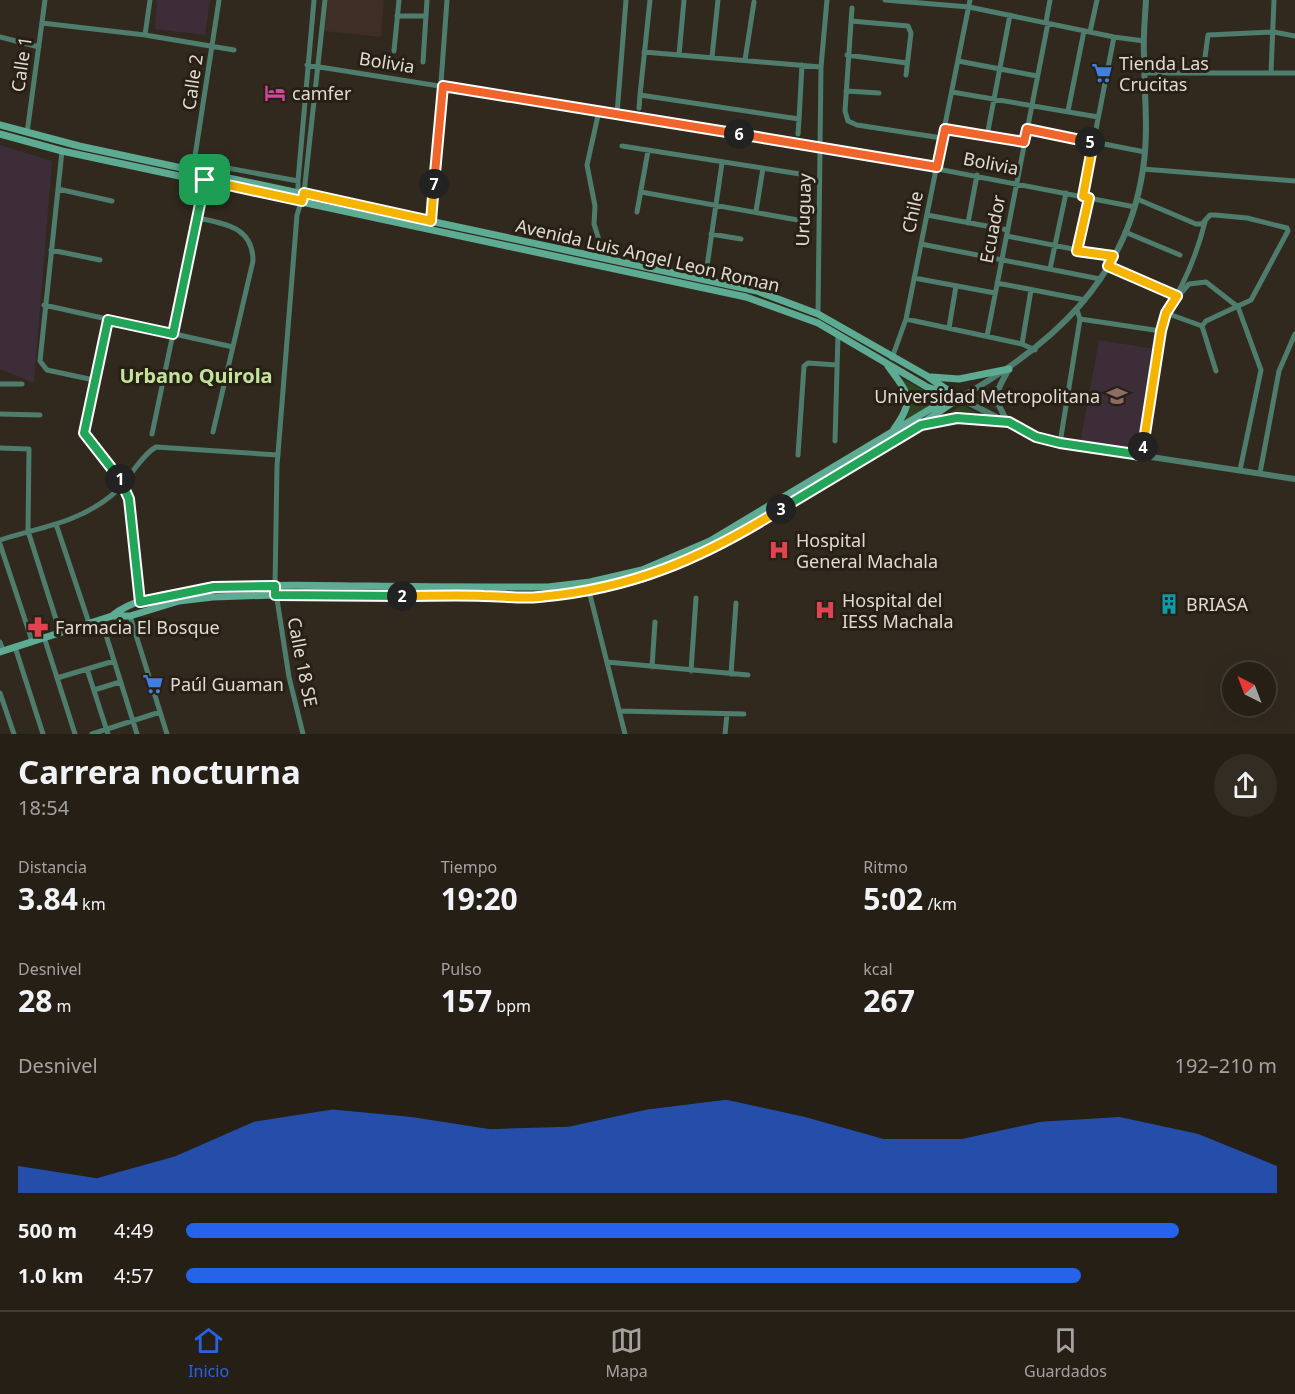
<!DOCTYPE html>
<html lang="es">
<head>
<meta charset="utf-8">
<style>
	body { margin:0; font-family:"Noto Sans",sans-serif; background:#322c23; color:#f1f3f6; height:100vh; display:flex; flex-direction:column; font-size:22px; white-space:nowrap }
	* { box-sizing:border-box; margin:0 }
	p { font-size:20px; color:#a4a2a1 }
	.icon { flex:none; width:33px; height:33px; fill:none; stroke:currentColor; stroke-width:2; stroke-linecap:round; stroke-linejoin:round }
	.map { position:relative; height:734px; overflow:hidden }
	.details { display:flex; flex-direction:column; background:#261f16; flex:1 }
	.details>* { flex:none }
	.needle { width:39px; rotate:318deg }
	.buttons { position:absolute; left:1222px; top:662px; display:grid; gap:12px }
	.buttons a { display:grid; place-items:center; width:54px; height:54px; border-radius:50%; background:#261f16; box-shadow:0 6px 24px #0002,0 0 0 2px #423d35; font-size:30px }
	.pin { position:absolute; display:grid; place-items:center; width:51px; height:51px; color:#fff; margin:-26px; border-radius:12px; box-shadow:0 3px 9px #0006 }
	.km { position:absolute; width:30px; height:30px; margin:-15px; border-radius:50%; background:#222; color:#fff; font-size:16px; line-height:30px; text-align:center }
	.round { display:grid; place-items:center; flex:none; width:63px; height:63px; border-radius:32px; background:#322c23 }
	.head { display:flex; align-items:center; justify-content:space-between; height:102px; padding:0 18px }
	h1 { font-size:33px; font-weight:700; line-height:45px }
	.stats { display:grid; grid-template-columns:repeat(3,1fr); gap:9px; height:102px; padding:6px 18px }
	.stats div { display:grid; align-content:center }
	.stats b { font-size:30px; font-weight:700 }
	.stats small { font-size:16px; font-weight:400 }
	.stats p { font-size:16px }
	.chart { height:168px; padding:12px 18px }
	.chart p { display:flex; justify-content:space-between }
	.chart svg { width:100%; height:108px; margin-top:6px; fill:#2563eb; opacity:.7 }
	ul { padding:0 18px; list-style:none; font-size:20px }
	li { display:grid; grid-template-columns:96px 72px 1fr; align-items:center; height:45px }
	li i { height:15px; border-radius:8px; background:#2563eb }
	.dock { display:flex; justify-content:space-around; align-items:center; height:84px; border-top:2px solid #423d35; background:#261f16; font-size:16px; color:#a4a2a1 }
	.dock a { display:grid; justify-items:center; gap:3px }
	.dock .on { color:#2563eb }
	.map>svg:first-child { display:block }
	.industrial { fill:#3f2e26 }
	.education { fill:#3c2d39 }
	.green { fill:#304321 }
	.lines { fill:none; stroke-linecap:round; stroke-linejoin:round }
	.minor { stroke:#4e7d6d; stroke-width:5 }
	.tertiary { stroke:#4e7d6d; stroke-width:6 }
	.secondary { stroke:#5dab93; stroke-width:7 }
	.split-1-casing { stroke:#fff; stroke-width:12 }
	.split-2-casing { stroke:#fff; stroke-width:12 }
	.split-3-casing { stroke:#fff; stroke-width:12 }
	.split-4-casing { stroke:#fff; stroke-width:12 }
	.split-5-casing { stroke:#fff; stroke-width:12 }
	.split-6-casing { stroke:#fff; stroke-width:12 }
	.split-7-casing { stroke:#fff; stroke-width:12 }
	.split-8-casing { stroke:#fff; stroke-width:12 }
	.split-1 { stroke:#22a559; stroke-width:8 }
	.split-2 { stroke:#22a559; stroke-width:8 }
	.split-3 { stroke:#f5b400; stroke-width:8 }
	.split-4 { stroke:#22a559; stroke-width:8 }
	.split-5 { stroke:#f5b400; stroke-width:8 }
	.split-6 { stroke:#f0652b; stroke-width:8 }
	.split-7 { stroke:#f0652b; stroke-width:8 }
	.split-8 { stroke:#f5b400; stroke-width:8 }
	.labels { text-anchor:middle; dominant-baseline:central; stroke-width:6; stroke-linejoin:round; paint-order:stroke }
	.street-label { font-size:18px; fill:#e0dad3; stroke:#282015 }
	.poi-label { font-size:18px; fill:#e0dad3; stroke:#282015; text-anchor:start }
	.neighbourhood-label { font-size:20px; font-weight:bold; fill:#c3e39c; stroke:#282015 }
</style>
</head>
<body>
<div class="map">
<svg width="1295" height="734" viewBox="0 0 1295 734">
	<rect width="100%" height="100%" fill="#32291e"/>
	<path class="industrial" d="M328,0h56l-3,37 -57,-6z"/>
	<path class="education" d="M157,0h53l-5,35 -50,-6z
		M0,145l52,16 -18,222 -34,-14z
		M1099,340l56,9 -19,104 -56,-10z"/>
	<path class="green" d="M899,377l41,22 -38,24 5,-10z
		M999,384l-6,13 4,12 -21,-12z
		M963,405l21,13h-43z"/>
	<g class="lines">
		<path class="minor" d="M650,0l-10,95 159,24 3,-54
			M885,0l84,7 145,30 30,4
			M852,8l-7,103 3,10 9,4 85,13
			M397,16h28
			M851,21l57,5 3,7 -5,42
			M1046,22l4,-22
			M42,23l103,12 89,15
			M1090,32l7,-32
			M145,35l5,-35
			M0,37l39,10
			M394,51l5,-51
			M644,52l177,15
			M679,55l5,-55
			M847,55l60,8
			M712,57l6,-57
			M745,60l9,-58
			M958,61l79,15
			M423,62l4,-62
			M307,65l522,83 306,59
			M1203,72l5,-37 66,-3 21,4
			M1145,73h150
			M1271,73l3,-73
			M846,91l33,2
			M952,92l146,25
			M639,108l1,-13
			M599,111l-12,54 8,41 -1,18 11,35
			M1068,111l16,-80
			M617,114l9,-114
			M945,129l79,13
			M1027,129l118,23
			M27,133l18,-133
			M798,134l1,-15
			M987,136l23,-121
			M622,146l178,28
			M62,151l-22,210 7,9 47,10
			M193,169l26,-169
			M1143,169l152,12
			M215,174l3,-6 4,-1 76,14
			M58,189l54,12
			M641,192l168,30
			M1083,196l31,-159
			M1137,199l59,25h6l8,-9h5l32,3 40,10 1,3 -37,69 -45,21 -4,5
			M298,203v-22l16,-181
			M756,211l7,-43
			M637,212l11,-61
			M927,215l81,15
			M198,218c28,6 55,9 55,43l-40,171
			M431,221l16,-221
			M968,223l9,-48
			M1125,232l55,23
			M711,234l30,5
			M1007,236l106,21
			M921,244l179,35
			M51,250l49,10
			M1077,251l12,-53
			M1108,266l69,30
			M1050,269l16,-76
			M914,278l81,15
			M705,280l17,-117
			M997,283l88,17
			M1181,293l8,-9 17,-2 32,25 23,63 -21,100
			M44,305l189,42
			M1166,313l36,13 14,45
			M818,314l3,-247 6,-67
			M906,319l116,25 13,6
			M1080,319l81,12
			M108,320l-24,113c6,19 31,34 41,54 10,20 12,90 15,115
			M949,328l7,-42
			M987,336l61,-313
			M1022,344l9,-54
			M892,358l14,-39 64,-319
			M0,384h22
			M0,414l40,1
			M152,434l53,-253
			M835,441l3,-106
			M1060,443l20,-124 -3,-9
			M0,448l29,1 -1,82 32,101
			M798,455l6,-89 4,-3 29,2
			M1141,455l25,-142c18,-28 31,-59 39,-91
			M1260,473l19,-102 16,-37
			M56,524l33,99
			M0,540c41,-13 78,-17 112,-45 16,-13 28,-39 44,-48l122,8
			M0,544l32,97
			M590,582l-1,9 36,143
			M130,616l37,118
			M101,619l36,115
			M44,637l31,97
			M0,642l3,9
			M15,647l28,87
			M607,662l141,13
			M652,667l3,-45
			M87,669l21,65
			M691,671l5,-73
			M731,674l5,-71
			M57,678l57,-17
			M94,690l26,-8
			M0,693l14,41
			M620,711l124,3
			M92,734l68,-22
			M303,734l-14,-57 -14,-91 2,-120 20,-251 7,-22 21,-193
			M725,734l2,-20"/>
		<path class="tertiary" d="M959,398c93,-52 168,-119 184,-229 6,-38 1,-76 1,-114 -1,-18 1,-37 2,-55
			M959,398l77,39 24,6 235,36
			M1008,422c-16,-25 -13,-28 1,-53"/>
		<path class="secondary" d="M0,125l79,21 678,145 61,23 109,62 32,22
			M0,134l62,17 684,146 72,26 109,64 23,7
			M888,366c20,28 28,33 6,63
			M932,377l27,2 50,-10
			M929,423l28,-5 52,4
			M112,616c45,-39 198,-30 259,-30 59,1 118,1 177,1l42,-5 52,-12 68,-29 227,-136 17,-6
			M0,652l112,-36h18l49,-15 34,-4 62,-2 261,3 53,-7 54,-12 36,-14 67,-34 152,-91 61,-42"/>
	</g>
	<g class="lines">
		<g class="split-1-casing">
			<path id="split-1" d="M120,479l-36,-46 24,-113 65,14 32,-154"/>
		</g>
		<g class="split-2-casing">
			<path id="split-2" d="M120,479l9,20 11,103 74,-15 61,-1v9l127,1"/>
		</g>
		<g class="split-3-casing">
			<path id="split-3" d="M402,596c27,0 55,-1 82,0 18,0 37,3 55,1 93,-8 164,-39 242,-88"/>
		</g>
		<g class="split-4-casing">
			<path id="split-4" d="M781,509l140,-84 36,-7 52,4 27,15 24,6 81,12 2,-8"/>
		</g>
		<g class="split-5-casing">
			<path id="split-5" d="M1090,142l3,1 -10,53 6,2 -12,53 36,5 -5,10 69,30 -11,17 -5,18 -18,116"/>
		</g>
		<g class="split-6-casing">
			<path id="split-6" d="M739,134l198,33 8,-38 79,13 3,-13 63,13"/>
		</g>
		<g class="split-7-casing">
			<path id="split-7" d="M434,184l9,-98 296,48"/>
		</g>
		<g class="split-8-casing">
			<path id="split-8" d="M205,180l97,21 2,-8 127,28 3,-37"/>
		</g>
		<use href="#split-1" class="split-1"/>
		<use href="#split-2" class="split-2"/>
		<use href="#split-3" class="split-3"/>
		<use href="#split-4" class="split-4"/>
		<use href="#split-5" class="split-5"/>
		<use href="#split-6" class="split-6"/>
		<use href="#split-7" class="split-7"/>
		<use href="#split-8" class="split-8"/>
	</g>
	<defs>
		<g id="supermarket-bare" transform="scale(1.62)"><path d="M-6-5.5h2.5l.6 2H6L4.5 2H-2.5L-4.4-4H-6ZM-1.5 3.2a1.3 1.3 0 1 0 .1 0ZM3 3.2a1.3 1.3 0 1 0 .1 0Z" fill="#3f7fe0" stroke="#282015" stroke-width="2.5" paint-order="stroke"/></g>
		<g id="hotel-bare" transform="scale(1.62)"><path d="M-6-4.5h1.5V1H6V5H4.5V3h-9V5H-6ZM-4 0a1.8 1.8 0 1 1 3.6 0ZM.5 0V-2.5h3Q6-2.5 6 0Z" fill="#d1479c" stroke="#282015" stroke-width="2.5" paint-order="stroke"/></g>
		<g id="university-bare" transform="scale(1.62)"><path d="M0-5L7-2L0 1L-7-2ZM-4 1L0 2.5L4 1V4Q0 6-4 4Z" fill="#8d6e63" stroke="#282015" stroke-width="2.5" paint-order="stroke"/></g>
		<g id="hospital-bare" transform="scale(1.62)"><path d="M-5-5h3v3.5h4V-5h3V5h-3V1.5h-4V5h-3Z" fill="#e0444e" stroke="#282015" stroke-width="2.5" paint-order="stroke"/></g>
		<g id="building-bare" transform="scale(1.62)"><path d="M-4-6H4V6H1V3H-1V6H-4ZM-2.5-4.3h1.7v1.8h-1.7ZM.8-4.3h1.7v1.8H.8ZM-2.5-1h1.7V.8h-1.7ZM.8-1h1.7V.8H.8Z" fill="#0f9aa8" stroke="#282015" stroke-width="2.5" paint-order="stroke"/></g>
		<g id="pharmacy-bare" transform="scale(1.62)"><path d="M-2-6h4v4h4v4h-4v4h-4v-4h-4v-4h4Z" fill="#e0444e" stroke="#282015" stroke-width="2.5" paint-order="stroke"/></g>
	</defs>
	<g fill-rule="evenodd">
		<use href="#supermarket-bare" x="1102" y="73"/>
		<use href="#hotel-bare" x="275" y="93"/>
		<use href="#university-bare" x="1117" y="396"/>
		<use href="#hospital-bare" x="779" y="550"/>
		<use href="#building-bare" x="1169" y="604"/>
		<use href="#hospital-bare" x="825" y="610"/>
		<use href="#pharmacy-bare" x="38" y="627"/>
		<use href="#supermarket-bare" x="153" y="684"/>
	</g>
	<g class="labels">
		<g class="street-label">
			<text transform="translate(387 62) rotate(9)">Bolivia</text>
			<text transform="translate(21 64) rotate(-82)">Calle 1</text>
			<text transform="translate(192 82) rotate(-82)">Calle 2</text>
			<text transform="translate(991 163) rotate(11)">Bolivia</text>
			<text transform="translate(803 210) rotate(-88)">Uruguay</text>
			<text transform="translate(912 212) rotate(-78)">Chile</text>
			<text transform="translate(992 229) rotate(-79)">Ecuador</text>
			<text transform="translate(648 255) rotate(13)">Avenida Luis Angel Leon Roman</text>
			<text transform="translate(303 662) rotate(79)">Calle 18 SE</text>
		</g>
		<g class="poi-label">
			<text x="1119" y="63">Tienda Las<tspan x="1119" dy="21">Crucitas</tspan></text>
			<text x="292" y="93">camfer</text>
			<text x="1100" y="396" text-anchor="end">Universidad Metropolitana</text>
			<text x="796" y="540">Hospital<tspan x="796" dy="21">General Machala</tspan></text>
			<text x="842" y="600">Hospital del<tspan x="842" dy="21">IESS Machala</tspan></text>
			<text x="1186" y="604">BRIASA</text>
			<text x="55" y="627">Farmacia El Bosque</text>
			<text x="170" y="684">Paúl Guaman</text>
		</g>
		<g class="neighbourhood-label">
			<text x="196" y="375">Urbano Quirola</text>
		</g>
	</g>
</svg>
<div class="buttons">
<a><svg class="needle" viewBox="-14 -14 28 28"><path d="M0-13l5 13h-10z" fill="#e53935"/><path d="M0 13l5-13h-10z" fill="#a4a2a1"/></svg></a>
</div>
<div class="pin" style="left:205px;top:180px;background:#1e9e55"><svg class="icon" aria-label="arrive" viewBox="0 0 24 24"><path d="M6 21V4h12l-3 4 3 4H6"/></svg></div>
<b class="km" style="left:120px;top:479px">1</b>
<b class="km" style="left:402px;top:596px">2</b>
<b class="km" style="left:781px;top:509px">3</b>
<b class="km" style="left:1143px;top:447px">4</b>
<b class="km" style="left:1090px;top:142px">5</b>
<b class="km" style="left:739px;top:134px">6</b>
<b class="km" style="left:434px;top:184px">7</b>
</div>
<section class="details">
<div class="head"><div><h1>Carrera nocturna</h1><p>18:54</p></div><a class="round"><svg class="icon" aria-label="share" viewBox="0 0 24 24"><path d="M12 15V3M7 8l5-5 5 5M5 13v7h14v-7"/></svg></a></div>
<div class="stats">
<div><p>Distancia</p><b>3.84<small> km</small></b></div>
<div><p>Tiempo</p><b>19:20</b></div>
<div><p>Ritmo</p><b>5:02<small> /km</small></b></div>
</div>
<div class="stats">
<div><p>Desnivel</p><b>28<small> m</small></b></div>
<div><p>Pulso</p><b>157<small> bpm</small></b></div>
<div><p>kcal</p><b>267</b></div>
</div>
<div class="chart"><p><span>Desnivel</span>192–210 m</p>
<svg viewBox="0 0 160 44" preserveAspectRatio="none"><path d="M0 44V33L10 38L20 29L30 15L40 10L50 13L60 18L70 17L80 10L90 6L100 13L110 22L120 22L130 15L140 13L150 20L160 33V44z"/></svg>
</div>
<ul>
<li><b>500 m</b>4:49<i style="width:91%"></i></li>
<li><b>1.0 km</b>4:57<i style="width:82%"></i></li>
</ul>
</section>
<nav class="dock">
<a class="on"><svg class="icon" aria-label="home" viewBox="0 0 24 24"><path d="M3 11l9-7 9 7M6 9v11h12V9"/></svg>Inicio</a>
<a><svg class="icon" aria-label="map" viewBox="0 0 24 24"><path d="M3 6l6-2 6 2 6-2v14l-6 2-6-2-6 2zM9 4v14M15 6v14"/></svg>Mapa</a>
<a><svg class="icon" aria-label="saved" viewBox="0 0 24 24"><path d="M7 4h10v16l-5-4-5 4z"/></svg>Guardados</a>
</nav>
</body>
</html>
